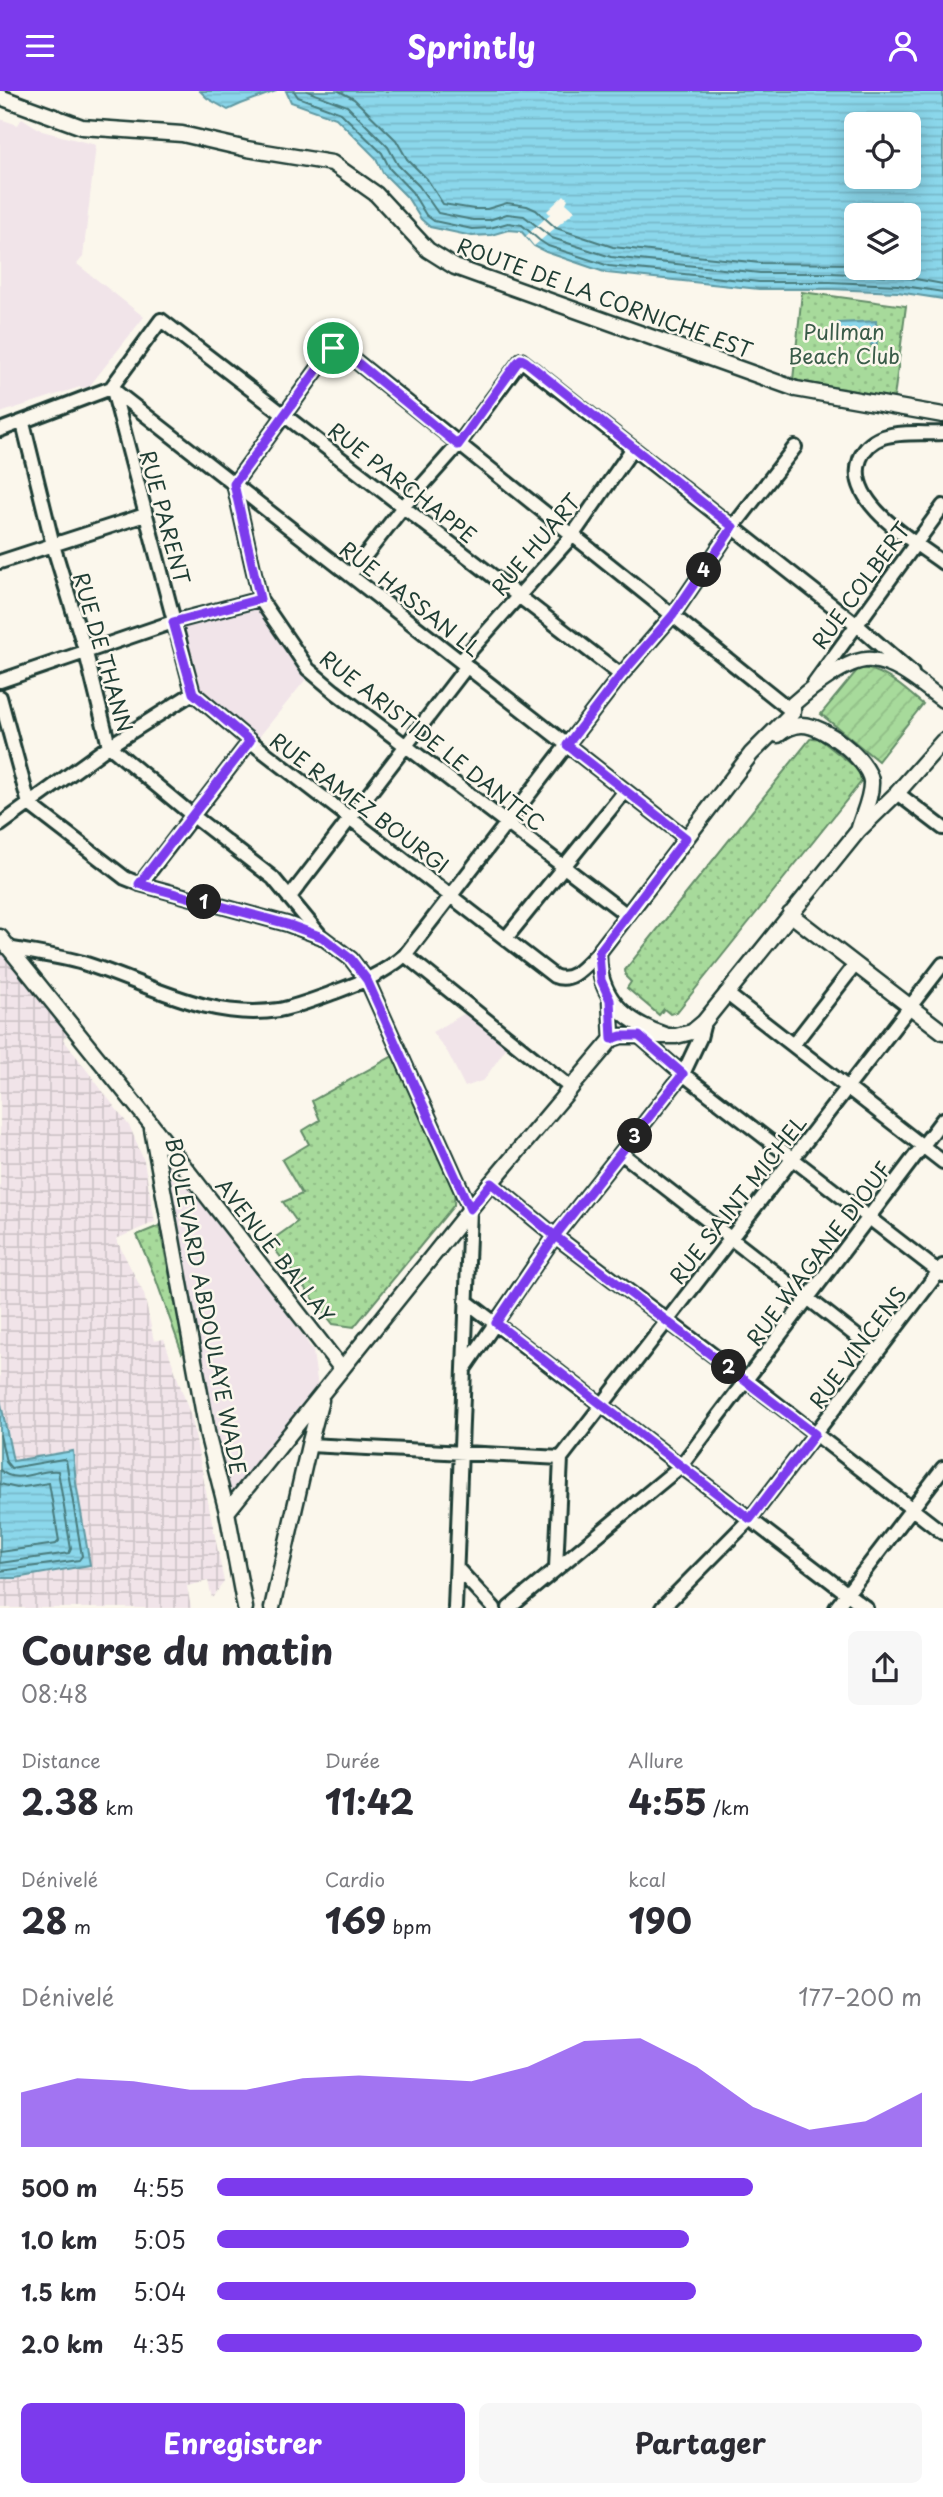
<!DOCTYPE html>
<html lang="fr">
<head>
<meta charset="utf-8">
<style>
	body { margin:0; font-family:"Playpen Sans",sans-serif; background:#f7f7f7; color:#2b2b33; height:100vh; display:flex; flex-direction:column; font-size:26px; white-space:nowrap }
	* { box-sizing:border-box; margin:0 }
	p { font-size:23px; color:#7c7c81 }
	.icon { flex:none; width:38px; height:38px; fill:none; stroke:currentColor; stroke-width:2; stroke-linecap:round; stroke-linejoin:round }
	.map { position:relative; height:1517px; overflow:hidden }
	.side { display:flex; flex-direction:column; background:#fff; flex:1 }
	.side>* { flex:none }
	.buttons { position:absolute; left:844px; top:21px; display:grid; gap:14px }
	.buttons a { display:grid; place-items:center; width:77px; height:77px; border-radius:10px; background:#fff; box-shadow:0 4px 18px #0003; font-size:35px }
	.pin { position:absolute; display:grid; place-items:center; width:60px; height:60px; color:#fff; margin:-30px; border:4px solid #fff; border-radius:50%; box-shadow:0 2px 7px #0007 }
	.km { position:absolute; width:35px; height:35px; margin:-18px; border-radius:50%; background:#222; color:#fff; font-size:19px; line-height:35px; text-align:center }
	.round { display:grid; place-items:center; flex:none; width:74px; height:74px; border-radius:10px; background:#f7f7f7 }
	.summary { display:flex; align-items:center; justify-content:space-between; height:119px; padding:0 21px }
	h1 { font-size:38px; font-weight:700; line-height:52px }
	.figures { display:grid; grid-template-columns:repeat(3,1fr); gap:10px; height:119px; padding:7px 21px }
	.figures div { display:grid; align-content:center }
	.figures b { font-size:35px; font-weight:700 }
	.figures small { font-size:19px; font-weight:400 }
	.figures p { font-size:19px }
	.chart { height:196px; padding:14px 21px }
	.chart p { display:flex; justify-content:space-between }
	.chart svg { width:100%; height:126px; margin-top:7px; fill:#7c3aed; opacity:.7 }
	.cta { display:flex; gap:14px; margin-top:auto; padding:14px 21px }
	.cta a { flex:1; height:80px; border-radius:10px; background:#7c3aed; color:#fff; font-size:28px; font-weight:700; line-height:80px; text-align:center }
	.cta a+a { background:#f7f7f7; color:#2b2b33 }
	ul { padding:0 21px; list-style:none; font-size:23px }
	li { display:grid; grid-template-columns:112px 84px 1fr; align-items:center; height:52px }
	li i { height:18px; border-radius:9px; background:#7c3aed }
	header { display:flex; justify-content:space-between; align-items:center; height:91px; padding:0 21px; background:#7c3aed; color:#fff; font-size:32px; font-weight:700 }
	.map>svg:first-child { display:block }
	.built { fill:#f1e4e9 }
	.industrial { fill:url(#industrial-grid) }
	.grass { fill:url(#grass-dots); stroke:#638c68; stroke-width:2 }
	.garden { fill:url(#garden-furrows); stroke:#638c68; stroke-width:2 }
	.water { fill:url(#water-rules); stroke:#6099a2; stroke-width:2; fill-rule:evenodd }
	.pier { fill:#fbf7ec }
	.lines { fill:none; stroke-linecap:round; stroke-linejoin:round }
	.shore { stroke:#4a7b7d; stroke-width:2 }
	.minor-casing { stroke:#1f3d34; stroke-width:18 }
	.tertiary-casing { stroke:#1f3d34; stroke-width:19 }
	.minor { stroke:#fbf7ec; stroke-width:12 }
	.tertiary { stroke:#fbf7ec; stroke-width:14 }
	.route-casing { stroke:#fff; stroke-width:14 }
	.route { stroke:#7c3aed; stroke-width:9 }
	.labels { text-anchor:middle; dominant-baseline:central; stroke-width:5; stroke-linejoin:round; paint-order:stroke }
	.street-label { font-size:21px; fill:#1f3d34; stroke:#fbf7ec }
	.park-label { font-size:21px; fill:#3a5c49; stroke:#fbf7ec }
</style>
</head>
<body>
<header><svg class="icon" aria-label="menu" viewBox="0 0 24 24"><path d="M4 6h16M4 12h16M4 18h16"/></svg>Sprintly<svg class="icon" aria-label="person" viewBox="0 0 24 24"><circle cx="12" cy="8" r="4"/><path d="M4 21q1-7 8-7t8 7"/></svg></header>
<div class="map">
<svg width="943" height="1517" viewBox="0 0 943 1517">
	<defs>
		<pattern id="industrial-grid" width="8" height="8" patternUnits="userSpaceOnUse" patternTransform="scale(1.75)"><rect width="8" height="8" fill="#f1e4e9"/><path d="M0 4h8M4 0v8" fill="none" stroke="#cec4c8"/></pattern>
		<pattern id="grass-dots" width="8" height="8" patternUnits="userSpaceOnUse" patternTransform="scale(1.75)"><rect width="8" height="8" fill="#a7da9b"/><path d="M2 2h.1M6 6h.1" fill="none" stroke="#8fbc86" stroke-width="1.8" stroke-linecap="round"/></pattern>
		<pattern id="garden-furrows" width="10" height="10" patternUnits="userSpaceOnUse" patternTransform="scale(1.75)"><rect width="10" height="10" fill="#a7da9b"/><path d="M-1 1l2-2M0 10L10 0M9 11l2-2" fill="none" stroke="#8fbc86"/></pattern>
		<pattern id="water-rules" width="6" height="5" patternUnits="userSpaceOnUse" patternTransform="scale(1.75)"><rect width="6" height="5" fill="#8bd7eb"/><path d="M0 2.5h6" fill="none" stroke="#78b9ca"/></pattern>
	</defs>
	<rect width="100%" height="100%" fill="#fbf7ec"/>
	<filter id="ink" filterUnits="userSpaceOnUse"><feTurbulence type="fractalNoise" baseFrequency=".0143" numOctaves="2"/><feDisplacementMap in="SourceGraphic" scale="14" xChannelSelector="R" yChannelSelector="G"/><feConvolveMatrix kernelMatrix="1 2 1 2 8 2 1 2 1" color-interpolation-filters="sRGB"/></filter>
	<g filter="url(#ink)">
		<path class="built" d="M22,27l20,13 54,14 -13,112 -6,7 67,53 -56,71 -8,-1 -80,26v-294l18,6z
			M257,506l49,82 -51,63 -58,-53 -19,-69z
			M467,921l41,33 -24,35 -19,7 -17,-34 -16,-21z
			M160,1051l145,196 8,14 5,35 -5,9 -83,103z"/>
		<path class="industrial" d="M3,861l65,82 -5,5 67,88 14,34 11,61 -39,17 28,55 10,47 10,-2 28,81 12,61 20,101 -12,16 -4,-17 -21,5 4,22h-191v-654z"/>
		<path class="grass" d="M802,201l104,14 -12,92 -101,-18z
			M817,646l42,33 2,12 -184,230 -7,2 -6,-5 -5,6 -32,-27 4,-6 -5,-5 -1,-7 185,-231z
			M395,964l60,128 -1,22 -100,122 -21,-3 -64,-82 28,-20 -14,-20 19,-8 -20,-34 27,-16 -7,-13 18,-11 -8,-19z
			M159,1135l27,125 -4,2 -27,-76 -18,-42z"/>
		<path class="garden" d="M859,577c26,1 45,21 64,36l-45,57 -57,-47z"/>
		<path class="water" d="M200,0h76l-35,13 -13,6 -21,-12z
			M286,0h657v208l-45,-7 -68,-3h-71l-152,-16 -61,-21 -12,-6 -13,-15 -13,-1 -17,5 -19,1 -42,-9 -9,-8 -14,-22 -24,-24 -7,-15 -40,-40 -45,-16zM856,33h52v53h-52zM856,124h52v53h-52z
			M876,230l1,24h-6l-1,-4 -31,1 -1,-19z
			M0,1308l13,62 60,-10 3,32 14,82 -74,13h-16z"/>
		<path class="pier" d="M564,104l4,4 -2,4 9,8 -41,35 -8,-10 24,-22 -3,-3z"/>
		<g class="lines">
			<path class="shore" d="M294,0l4,6 43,16 41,40 8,16 22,23 14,23 8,6 38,8 18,-1 18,-5 14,2 17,15 9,6 61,20 150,16h71l68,3 45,7
				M307,0l40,15 41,41 10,18 21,21 19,27 35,7h16l18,-6 17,2 28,22 59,19 149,16h70l69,3 44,8
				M339,0l15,8 42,41 11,19 20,20 16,25 31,5h13l20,-6 20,3 9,4 20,18 57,19 147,16 96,1
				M0,1344l6,27 5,6 52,-9 3,1 16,96 -3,4 -79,11
				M0,1379c17,16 39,-2 58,1l13,78 -2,4 -69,10
				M0,1393l17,4 32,-5 10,58 -3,3 -56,8"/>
			<g class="minor-casing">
				<path id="minor" d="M111,297l575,450
					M111,297l50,-68 460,355
					M113,299l80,303
					M23,332l30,122 33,108 23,93 83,69 81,63 47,57
					M0,339l111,-42
					M943,342c-18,1 -42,-2 -60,4 -10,4 -19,11 -23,22 -16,43 55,83 83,104
					M0,471l145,-47
					M350,484l53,-68 55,-62 63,-85 336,265 55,48
					M461,570l111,-125 61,-88
					M0,590l173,-59 87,-23
					M813,594l130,-179
					M193,602l57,48 304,235c19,8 32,-12 45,-24
					M0,606l29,107 96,74 15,6 147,40 35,13 29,22 16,21 103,229 -15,399
					M897,702l46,35
					M0,734l109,-79 84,-53
					M140,793l110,-143
					M289,807l178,-232
					M627,824l-293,-224 -26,-22 -48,-70 -26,-115 99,-136 9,2 451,362
					M506,847l119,-147
					M9,857c24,5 50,8 74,15 65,20 125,58 196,47 19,-4 37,-11 56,-18 27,-10 48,-18 70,-37l216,-280 52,-60 60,-88 62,-80
					M405,864l166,133
					M726,902l217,169
					M639,945l44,38 260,201
					M793,954l62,-80
					M621,1062l256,199
					M491,1092l64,53 191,144 197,153
					M466,1210l400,307
					M464,1278l91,-133 128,-162 17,-36 4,-16
					M309,1354l252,13
					M561,1367l382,-494
					M457,1477l37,40
					M556,1477l5,-110
					M509,1517l172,-142 262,-347
					M662,1517l88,-89 193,-253
					M836,1517l107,-140"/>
			</g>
			<g class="tertiary-casing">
				<path id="tertiary" d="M0,6l82,30 100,7 65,15 85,14 44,31 52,56 27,17 341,122 147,26
					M778,644c7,-6 15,-10 24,-10 22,0 66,34 69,56 1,15 -8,33 -12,47
					M790,823l153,118
					M0,846l151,187 190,244
					M610,909l2,39
					M665,944c-40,-13 -68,-38 -66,-83l152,-198 42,-42v-8c17,-15 56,-47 79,-44 27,3 50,25 71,40
					M612,948l9,-3h55l16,-4 12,-10 154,-191 39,-38 46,-52
					M152,1038l56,308 19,75 18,96
					M227,1421l264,-329 121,-144
					M272,1517l37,-163 12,-45"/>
			</g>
			<use href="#minor" class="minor"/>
			<use href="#tertiary" class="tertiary"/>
		</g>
	</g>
	<g class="lines" filter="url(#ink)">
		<g class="route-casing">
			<path id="route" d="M333,257l-99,136 26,115 -87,23 20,71 57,48 -111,143 148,40 35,13 29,22 16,21 103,229 21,-26 64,53 260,198 -65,85 -254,-196 59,-87 128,-162 -44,-38h-18l-9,3 -2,-39 -9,-20 -2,-28 87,-114 -119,-93 54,-70 52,-60 60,-88 -208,-166 -4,-2 -4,4 -59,82 -116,-95 -9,-2"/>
		</g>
		<use href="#route" class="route"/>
	</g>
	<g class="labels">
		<g class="street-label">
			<text transform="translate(605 206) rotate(20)">ROUTE DE LA CORNICHE EST</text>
			<text transform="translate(403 391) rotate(38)">RUE PARCHAPPE</text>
			<text transform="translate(166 426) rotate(75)">RUE PARENT</text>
			<text transform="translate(535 453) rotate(-50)">RUE HUART</text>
			<text transform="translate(860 494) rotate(-54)">RUE COLBERT</text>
			<text transform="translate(411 507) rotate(38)">RUE HASSAN LL</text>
			<text transform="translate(104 561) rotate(74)">RUE DE THANN</text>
			<text transform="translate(433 649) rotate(38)">RUE ARISTIDE LE DANTEC</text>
			<text transform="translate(360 711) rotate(37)">RUE RAMEZ BOURGI</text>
			<text transform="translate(737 1108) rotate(-52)">RUE SAINT MICHEL</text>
			<text transform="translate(276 1159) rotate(52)">AVENUE BALLAY</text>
			<text transform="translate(818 1162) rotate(-53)">RUE WAGANE DIOUF</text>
			<text transform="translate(207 1215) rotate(79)">BOULEVARD ABDOULAYE WADE</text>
			<text transform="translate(857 1256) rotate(-53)">RUE VINCENS</text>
		</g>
		<g class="park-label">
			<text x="844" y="240">Pullman<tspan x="844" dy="24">Beach Club</tspan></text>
		</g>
	</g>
</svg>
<div class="buttons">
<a><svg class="icon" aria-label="locate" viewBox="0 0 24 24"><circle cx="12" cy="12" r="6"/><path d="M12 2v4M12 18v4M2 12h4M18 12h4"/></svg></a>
<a><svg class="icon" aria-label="layers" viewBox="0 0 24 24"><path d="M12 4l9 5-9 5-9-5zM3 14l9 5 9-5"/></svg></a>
</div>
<div class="pin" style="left:333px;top:257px;background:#1e9e55"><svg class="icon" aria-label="arrive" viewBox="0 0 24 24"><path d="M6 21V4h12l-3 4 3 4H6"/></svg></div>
<b class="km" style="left:204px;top:811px">1</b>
<b class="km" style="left:729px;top:1276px">2</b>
<b class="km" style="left:635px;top:1045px">3</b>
<b class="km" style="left:704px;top:479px">4</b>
</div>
<section class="side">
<div class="summary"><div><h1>Course du matin</h1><p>08:48</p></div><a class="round"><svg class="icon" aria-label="share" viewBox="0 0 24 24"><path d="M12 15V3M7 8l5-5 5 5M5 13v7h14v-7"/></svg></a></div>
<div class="figures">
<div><p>Distance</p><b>2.38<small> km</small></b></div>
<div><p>Durée</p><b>11:42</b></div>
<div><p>Allure</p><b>4:55<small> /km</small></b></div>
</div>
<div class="figures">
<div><p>Dénivelé</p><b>28<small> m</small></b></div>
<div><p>Cardio</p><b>169<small> bpm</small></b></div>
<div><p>kcal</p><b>190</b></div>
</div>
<div class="chart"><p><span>Dénivelé</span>177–200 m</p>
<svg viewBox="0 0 160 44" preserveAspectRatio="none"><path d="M0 44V25L10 20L20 21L30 24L40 24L50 20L60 19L70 20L80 21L90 16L100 7L110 6L120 16L130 30L140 38L150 35L160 25V44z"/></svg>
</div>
<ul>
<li><b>500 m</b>4:55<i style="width:76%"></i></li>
<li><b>1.0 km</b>5:05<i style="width:67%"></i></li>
<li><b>1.5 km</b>5:04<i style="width:68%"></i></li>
<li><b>2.0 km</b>4:35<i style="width:100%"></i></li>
</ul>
<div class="cta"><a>Enregistrer</a><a>Partager</a></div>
</section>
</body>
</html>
